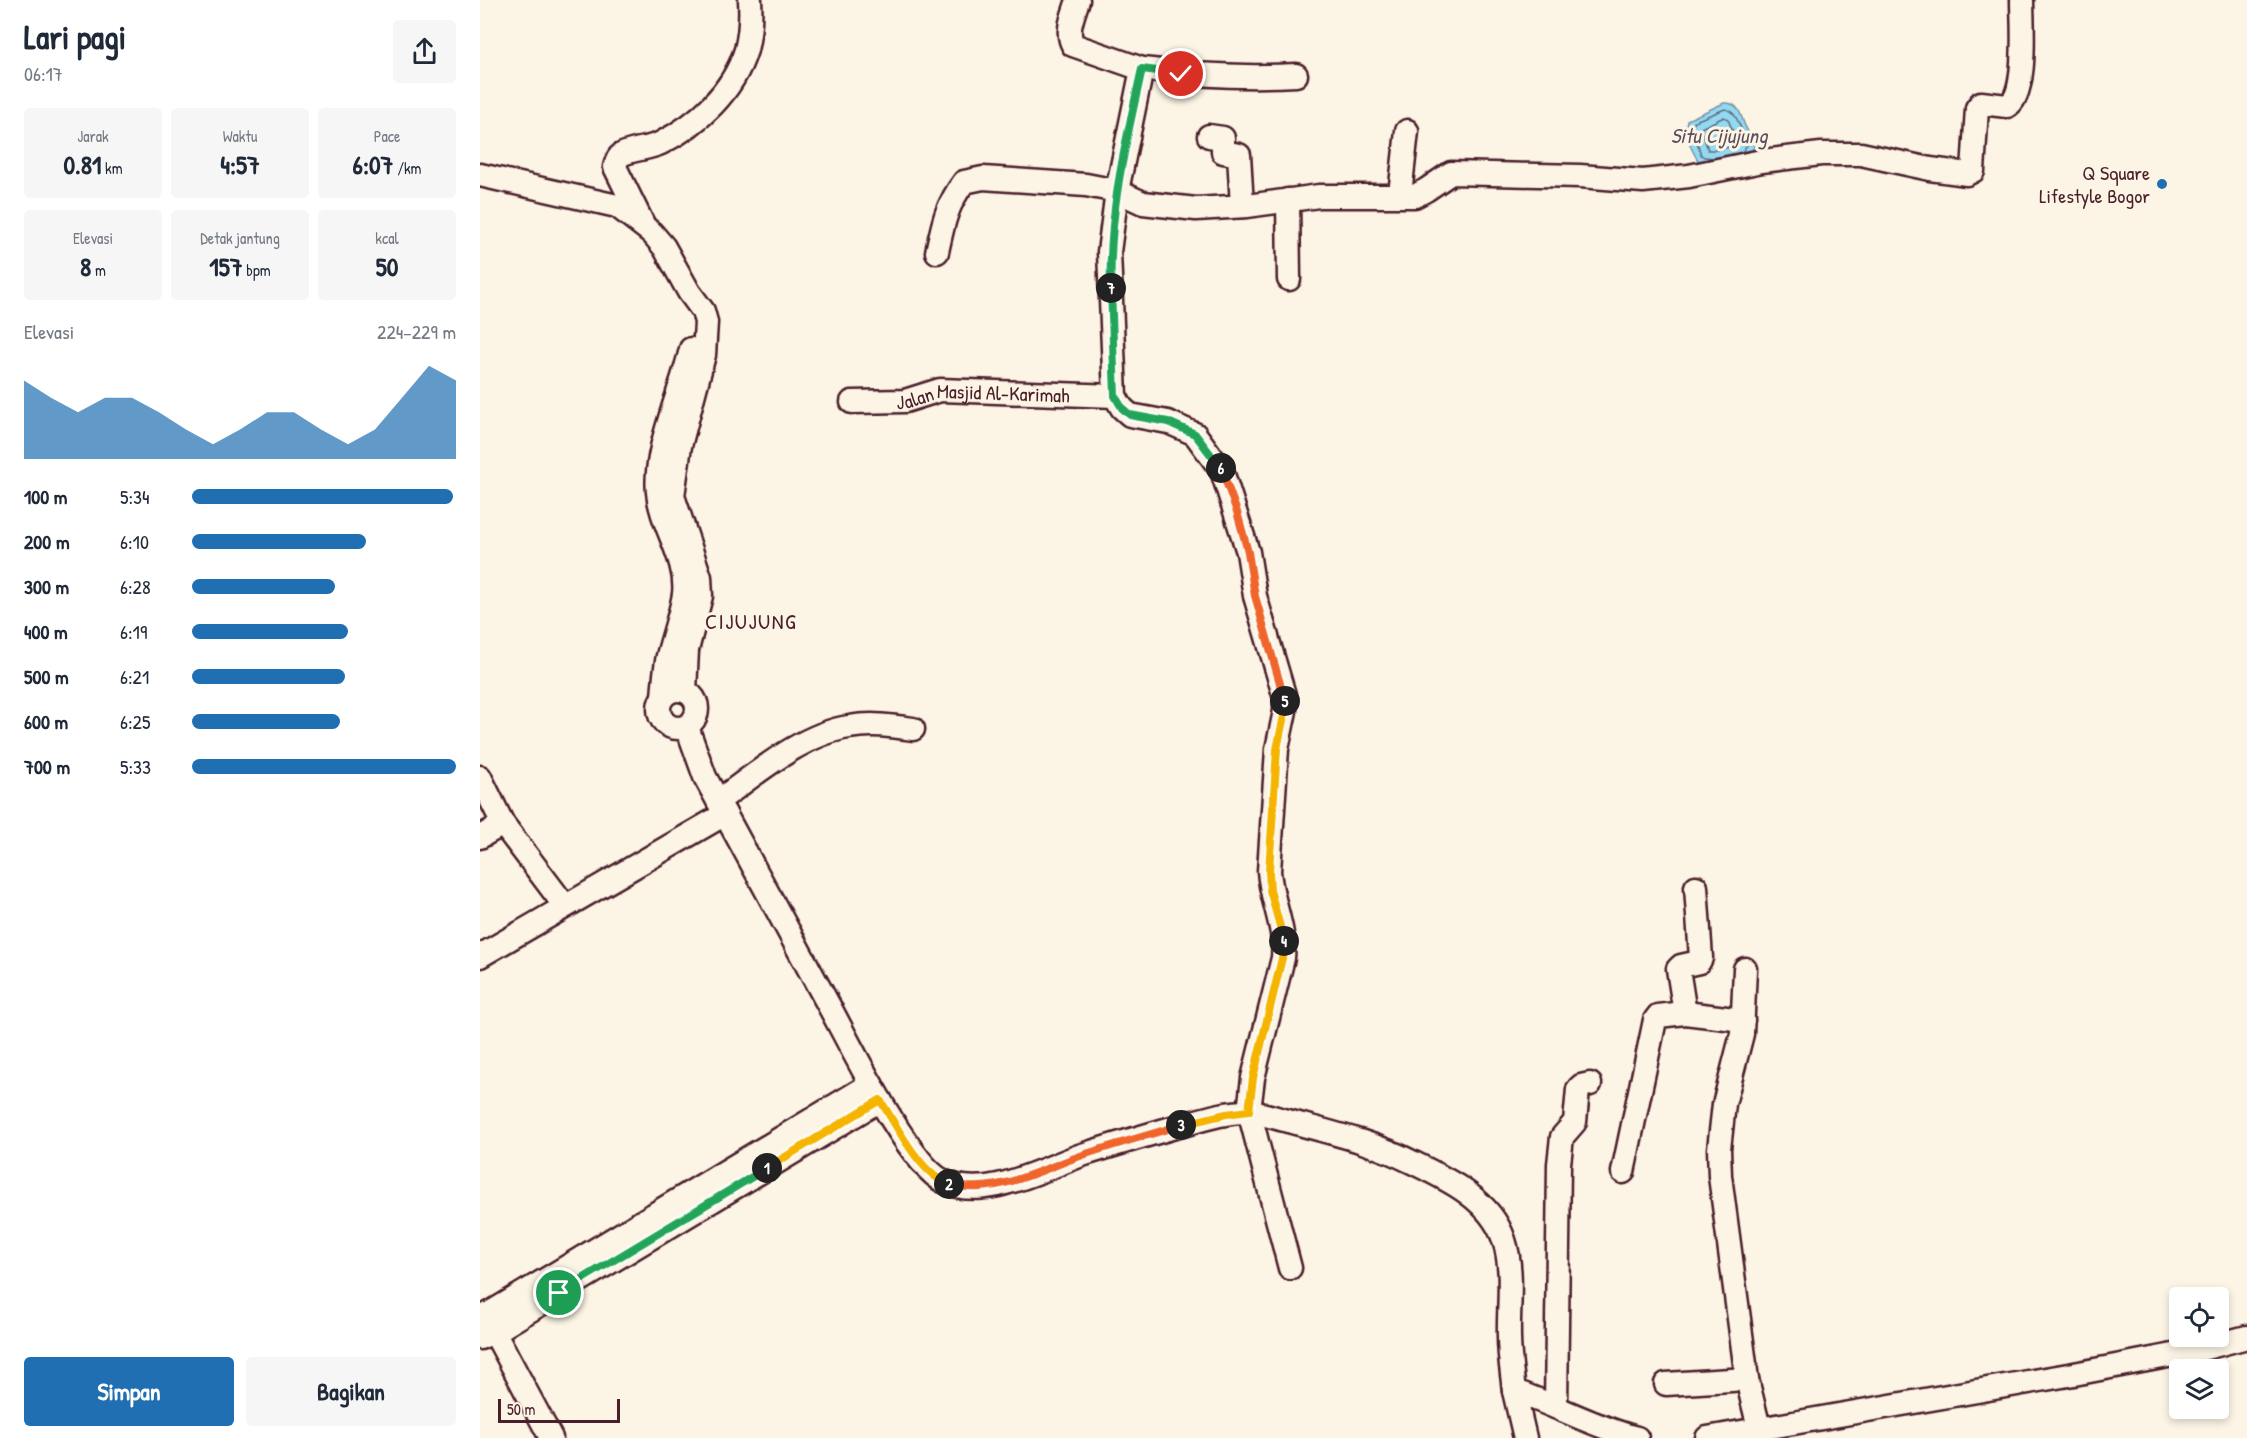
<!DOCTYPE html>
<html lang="id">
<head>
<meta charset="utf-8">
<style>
	body { margin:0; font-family:"Patrick Hand",sans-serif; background:#f6f6f7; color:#1f2937; height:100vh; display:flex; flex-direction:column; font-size:22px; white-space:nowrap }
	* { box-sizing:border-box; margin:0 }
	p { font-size:20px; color:#747a83 }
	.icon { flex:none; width:33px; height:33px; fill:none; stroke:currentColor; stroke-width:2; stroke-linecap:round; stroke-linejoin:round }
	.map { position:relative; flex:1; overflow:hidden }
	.side { display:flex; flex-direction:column; background:#fff; width:480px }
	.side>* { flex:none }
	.buttons { position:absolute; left:1689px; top:1287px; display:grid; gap:12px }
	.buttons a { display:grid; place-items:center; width:60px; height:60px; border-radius:6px; background:#fff; box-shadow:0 3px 9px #0003; font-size:30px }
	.scale { position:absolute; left:18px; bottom:15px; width:122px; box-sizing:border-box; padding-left:6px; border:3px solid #4a1f2b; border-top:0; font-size:16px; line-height:21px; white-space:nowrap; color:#4a1f2b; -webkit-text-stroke:4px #fcf5e5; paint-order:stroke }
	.pin { position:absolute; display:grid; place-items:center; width:51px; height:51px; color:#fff; margin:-26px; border:3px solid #fff; border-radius:50%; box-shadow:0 2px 6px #0007 }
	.km { position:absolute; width:30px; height:30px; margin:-15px; border-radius:50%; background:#222; color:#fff; font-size:16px; line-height:30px; text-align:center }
	.round { display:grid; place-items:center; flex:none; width:63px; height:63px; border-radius:6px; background:#f6f6f7 }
	.overview { display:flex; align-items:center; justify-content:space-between; height:102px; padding:0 24px }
	h1 { font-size:33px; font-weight:700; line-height:45px }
	.stats { display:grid; grid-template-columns:repeat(3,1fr); gap:9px; height:102px; padding:6px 24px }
	.stats div { display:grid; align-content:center; border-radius:6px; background:#f6f6f7; text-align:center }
	.stats b { font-size:26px; font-weight:700 }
	.stats small { font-size:16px; font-weight:400 }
	.stats p { font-size:16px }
	.chart { height:168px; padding:12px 24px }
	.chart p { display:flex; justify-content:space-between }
	.chart svg { width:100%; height:108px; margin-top:6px; fill:#1f6fb2; opacity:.7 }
	.primary-button { display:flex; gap:12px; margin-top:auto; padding:12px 24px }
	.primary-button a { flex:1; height:69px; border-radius:6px; background:#1f6fb2; color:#fff; font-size:24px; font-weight:700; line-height:69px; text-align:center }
	.primary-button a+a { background:#f6f6f7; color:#1f2937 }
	ul { padding:0 24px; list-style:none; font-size:20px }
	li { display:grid; grid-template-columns:96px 72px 1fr; align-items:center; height:45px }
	li i { height:15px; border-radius:8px; background:#1f6fb2 }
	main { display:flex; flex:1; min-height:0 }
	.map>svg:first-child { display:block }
	.water { fill:#91daf2; stroke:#758fa2; stroke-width:1.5 }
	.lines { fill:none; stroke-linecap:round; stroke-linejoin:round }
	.shore { stroke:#666a7b; stroke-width:1.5 }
	.minor-casing { stroke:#4a1f2b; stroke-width:27 }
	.minor { stroke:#fcf5e5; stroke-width:22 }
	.split-1-casing { stroke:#fff; stroke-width:12 }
	.split-2-casing { stroke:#fff; stroke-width:12 }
	.split-3-casing { stroke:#fff; stroke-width:12 }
	.split-4-casing { stroke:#fff; stroke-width:12 }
	.split-5-casing { stroke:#fff; stroke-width:12 }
	.split-6-casing { stroke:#fff; stroke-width:12 }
	.split-7-casing { stroke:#fff; stroke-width:12 }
	.split-8-casing { stroke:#fff; stroke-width:12 }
	.split-1 { stroke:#22a559; stroke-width:8 }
	.split-2 { stroke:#f5b400; stroke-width:8 }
	.split-3 { stroke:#f0652b; stroke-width:8 }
	.split-4 { stroke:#f5b400; stroke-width:8 }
	.split-5 { stroke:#f5b400; stroke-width:8 }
	.split-6 { stroke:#f0652b; stroke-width:8 }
	.split-7 { stroke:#22a559; stroke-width:8 }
	.split-8 { stroke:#22a559; stroke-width:8 }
	.poi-dot { fill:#1f6fb2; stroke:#fcf5e5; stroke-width:2 }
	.labels { text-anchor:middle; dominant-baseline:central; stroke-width:6; stroke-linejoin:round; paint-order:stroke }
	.poi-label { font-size:20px; fill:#4a1f2b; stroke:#fcf5e5; text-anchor:end }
	.street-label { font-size:20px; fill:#4a1f2b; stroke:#fcf5e5 }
	.water-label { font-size:21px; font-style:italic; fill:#5c4e5d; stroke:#fcf5e5 }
	.quarter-label { font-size:22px; letter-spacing:1.5px; fill:#4a1f2b; stroke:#fcf5e5 }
</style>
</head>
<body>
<main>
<section class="side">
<div class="overview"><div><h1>Lari pagi</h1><p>06:17</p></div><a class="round"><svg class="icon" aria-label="share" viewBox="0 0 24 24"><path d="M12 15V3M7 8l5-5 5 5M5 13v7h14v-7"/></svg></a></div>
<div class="stats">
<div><p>Jarak</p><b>0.81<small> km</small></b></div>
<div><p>Waktu</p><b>4:57</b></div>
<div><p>Pace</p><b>6:07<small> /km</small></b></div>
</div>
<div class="stats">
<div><p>Elevasi</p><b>8<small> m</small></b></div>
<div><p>Detak jantung</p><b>157<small> bpm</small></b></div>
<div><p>kcal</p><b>50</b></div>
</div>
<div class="chart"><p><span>Elevasi</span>224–229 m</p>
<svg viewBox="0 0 160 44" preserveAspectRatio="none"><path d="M0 44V12L10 19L20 25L30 19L40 19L50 25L60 32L70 38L80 32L90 25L100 25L110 32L120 38L130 32L140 19L150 6L160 12V44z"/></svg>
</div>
<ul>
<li><b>100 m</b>5:34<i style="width:99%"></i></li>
<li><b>200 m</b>6:10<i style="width:66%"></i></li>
<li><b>300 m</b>6:28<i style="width:54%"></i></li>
<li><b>400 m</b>6:19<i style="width:59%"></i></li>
<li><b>500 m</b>6:21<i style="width:58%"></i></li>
<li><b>600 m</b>6:25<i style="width:56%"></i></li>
<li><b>700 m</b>5:33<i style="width:100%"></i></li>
</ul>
<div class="primary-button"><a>Simpan</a><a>Bagikan</a></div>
</section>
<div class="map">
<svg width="1767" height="1438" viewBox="0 0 1767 1438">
	<rect width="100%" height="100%" fill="#fcf5e5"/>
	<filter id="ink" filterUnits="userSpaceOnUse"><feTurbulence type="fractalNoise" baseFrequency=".0167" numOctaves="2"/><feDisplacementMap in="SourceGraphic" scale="12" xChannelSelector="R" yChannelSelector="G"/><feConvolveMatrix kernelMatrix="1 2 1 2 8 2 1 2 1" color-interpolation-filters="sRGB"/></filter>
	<g filter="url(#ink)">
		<path class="water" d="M1244,103c19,-1 16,19 25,30 2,3 5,5 7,8l-4,11 -45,12 -8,-2c-7,-11 -15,-28 -12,-42z"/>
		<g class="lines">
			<path class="shore" d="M1244,117l4,2 10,26 -21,5h-9l-7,-22z
				M1235,158l-11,-1 -3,-2 -9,-30 3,-4 30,-12c15,3 14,24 24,33l-7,10"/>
			<g class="minor-casing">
				<g id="minor">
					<path d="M598,0c-4,14 -13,31 -5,45l69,24 -25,122 -8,61 6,144 7,12 8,7 38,7 27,12 27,37 26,81 7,44 30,102v13l-8,38 -8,122c2,30 17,57 14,87l-30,120 -4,33 41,157"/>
					<path d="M662,69c51,6 102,9 154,6"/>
					<path d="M729,136l14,2v14l16,3 3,51"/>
					<path d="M0,175l137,31 35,27 12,14 25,45 14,19 3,11 -2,33 -24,91 -7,50 27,81 1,19 -14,54 -2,41"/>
					<path d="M920,194l7,-63"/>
					<path d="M808,200l1,79"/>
					<path d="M163,224l-28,-57c1,-4 2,-9 6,-12 10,-6 28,-6 40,-12 37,-19 72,-51 85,-93 4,-16 5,-34 4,-50"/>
					<path d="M457,252c6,-28 9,-46 27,-70l19,-4 103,7 31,6 26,12 53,6 51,-3 72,-10h96l11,-6 25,-17 129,3 63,5 46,-5 73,-15 59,-7h40l69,15 37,5 6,-3 4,-63 4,-5 26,3c21,-10 15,-84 15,-106"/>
					<path id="s1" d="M372,402l53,-1 35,-11 175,6"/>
					<circle cx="198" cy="709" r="19"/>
					<path d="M183,697c1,-14 2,-28 5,-41 5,-20 13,-42 16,-62 4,-35 -23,-68 -26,-102 -5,-40 24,-103 33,-143"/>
					<path d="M207,727l18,50 13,24c37,67 73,135 110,203 21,38 80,160 115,177 41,21 99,-12 139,-26 31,-10 62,-19 93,-28 23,-6 48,-15 71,-15 14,0 29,6 42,9 44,12 85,21 126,42 35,17 77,37 90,77 10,30 4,66 5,97 0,18 3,36 5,54 42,14 80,36 123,47"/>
					<path d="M0,777l23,47 62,82"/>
					<path d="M238,801c38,-27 84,-67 131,-74 22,-4 43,-1 64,2"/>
					<path d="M0,837l23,-13"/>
					<path d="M0,956l245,-142"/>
					<path d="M1265,969l-3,65 -18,70 -5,45 1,27 27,203 12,49"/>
					<path d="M1205,1013l-7,-44 3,-3 18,-4 2,-4 -5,-71"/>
					<path d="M1143,1172l32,-152 3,-4 27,-3 58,7"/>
					<path d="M0,1319l391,-235"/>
					<path d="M8,1320l63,118"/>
					<path d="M0,1338l14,-6 386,-232"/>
					<path d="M1186,1384l81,-5"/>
					<path d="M1034,1391l11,47"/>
					<path d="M1076,1407l3,-243 3,-27 13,-15 3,-33 3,-3 9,-2"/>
					<path d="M1227,1438l367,-64 120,-23 53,-14"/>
				</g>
			</g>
			<use href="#minor" class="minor"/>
		</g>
	</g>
	<g class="lines" filter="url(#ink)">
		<g class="split-1-casing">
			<path id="split-1" d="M79,1293l208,-125"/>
		</g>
		<g class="split-2-casing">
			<path id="split-2" d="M287,1168l113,-68c16,24 40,75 69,84"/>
		</g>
		<g class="split-3-casing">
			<path id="split-3" d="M469,1184c45,13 92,-15 134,-29 33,-11 66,-20 98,-30"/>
		</g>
		<g class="split-4-casing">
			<path id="split-4" d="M701,1125l45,-11 23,-3 4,-33 29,-120 2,-17"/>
		</g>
		<g class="split-5-casing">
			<path id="split-5" d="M804,941l-14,-51 -1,-19 8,-122 8,-38v-10"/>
		</g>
		<g class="split-6-casing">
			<path id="split-6" d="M741,468l16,44 11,40 7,44 30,105"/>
		</g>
		<g class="split-7-casing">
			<path id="split-7" d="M631,288l4,108 7,12 8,7 38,7 27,12 26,34"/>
		</g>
		<g class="split-8-casing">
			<path id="split-8" d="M631,288c-3,-73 15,-148 31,-219l39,5"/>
		</g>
		<use href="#split-1" class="split-1"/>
		<use href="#split-2" class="split-2"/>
		<use href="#split-3" class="split-3"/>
		<use href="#split-4" class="split-4"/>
		<use href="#split-5" class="split-5"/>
		<use href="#split-6" class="split-6"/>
		<use href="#split-7" class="split-7"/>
		<use href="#split-8" class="split-8"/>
	</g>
	<circle class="poi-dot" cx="1682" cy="184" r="6"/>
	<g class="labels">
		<g class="poi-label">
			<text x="1670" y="172">Q Square<tspan x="1670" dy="23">Lifestyle Bogor</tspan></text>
		</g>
		<g class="street-label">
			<text stroke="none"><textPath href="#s1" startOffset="132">Jalan Masjid Al-Karimah</textPath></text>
		</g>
		<g class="water-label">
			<text x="1239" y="135">Situ Cijujung</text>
		</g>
		<g class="quarter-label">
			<text x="271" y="621">CIJUJUNG</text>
		</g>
	</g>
</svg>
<div class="buttons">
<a><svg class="icon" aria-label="locate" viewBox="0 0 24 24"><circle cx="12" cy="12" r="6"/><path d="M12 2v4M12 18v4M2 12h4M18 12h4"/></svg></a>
<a><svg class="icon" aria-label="layers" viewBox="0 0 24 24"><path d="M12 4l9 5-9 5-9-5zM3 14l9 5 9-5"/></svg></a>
</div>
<div class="scale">50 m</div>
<div class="pin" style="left:79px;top:1293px;background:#1e9e55"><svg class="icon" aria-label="arrive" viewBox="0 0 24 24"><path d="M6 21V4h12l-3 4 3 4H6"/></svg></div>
<div class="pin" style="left:701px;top:74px;background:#d93025"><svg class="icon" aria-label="check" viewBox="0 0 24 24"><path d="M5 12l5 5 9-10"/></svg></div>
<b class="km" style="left:287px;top:1168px">1</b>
<b class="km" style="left:469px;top:1184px">2</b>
<b class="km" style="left:701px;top:1125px">3</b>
<b class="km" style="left:804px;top:941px">4</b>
<b class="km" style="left:805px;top:701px">5</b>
<b class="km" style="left:741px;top:468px">6</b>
<b class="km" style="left:631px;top:288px">7</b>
</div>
</main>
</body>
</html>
